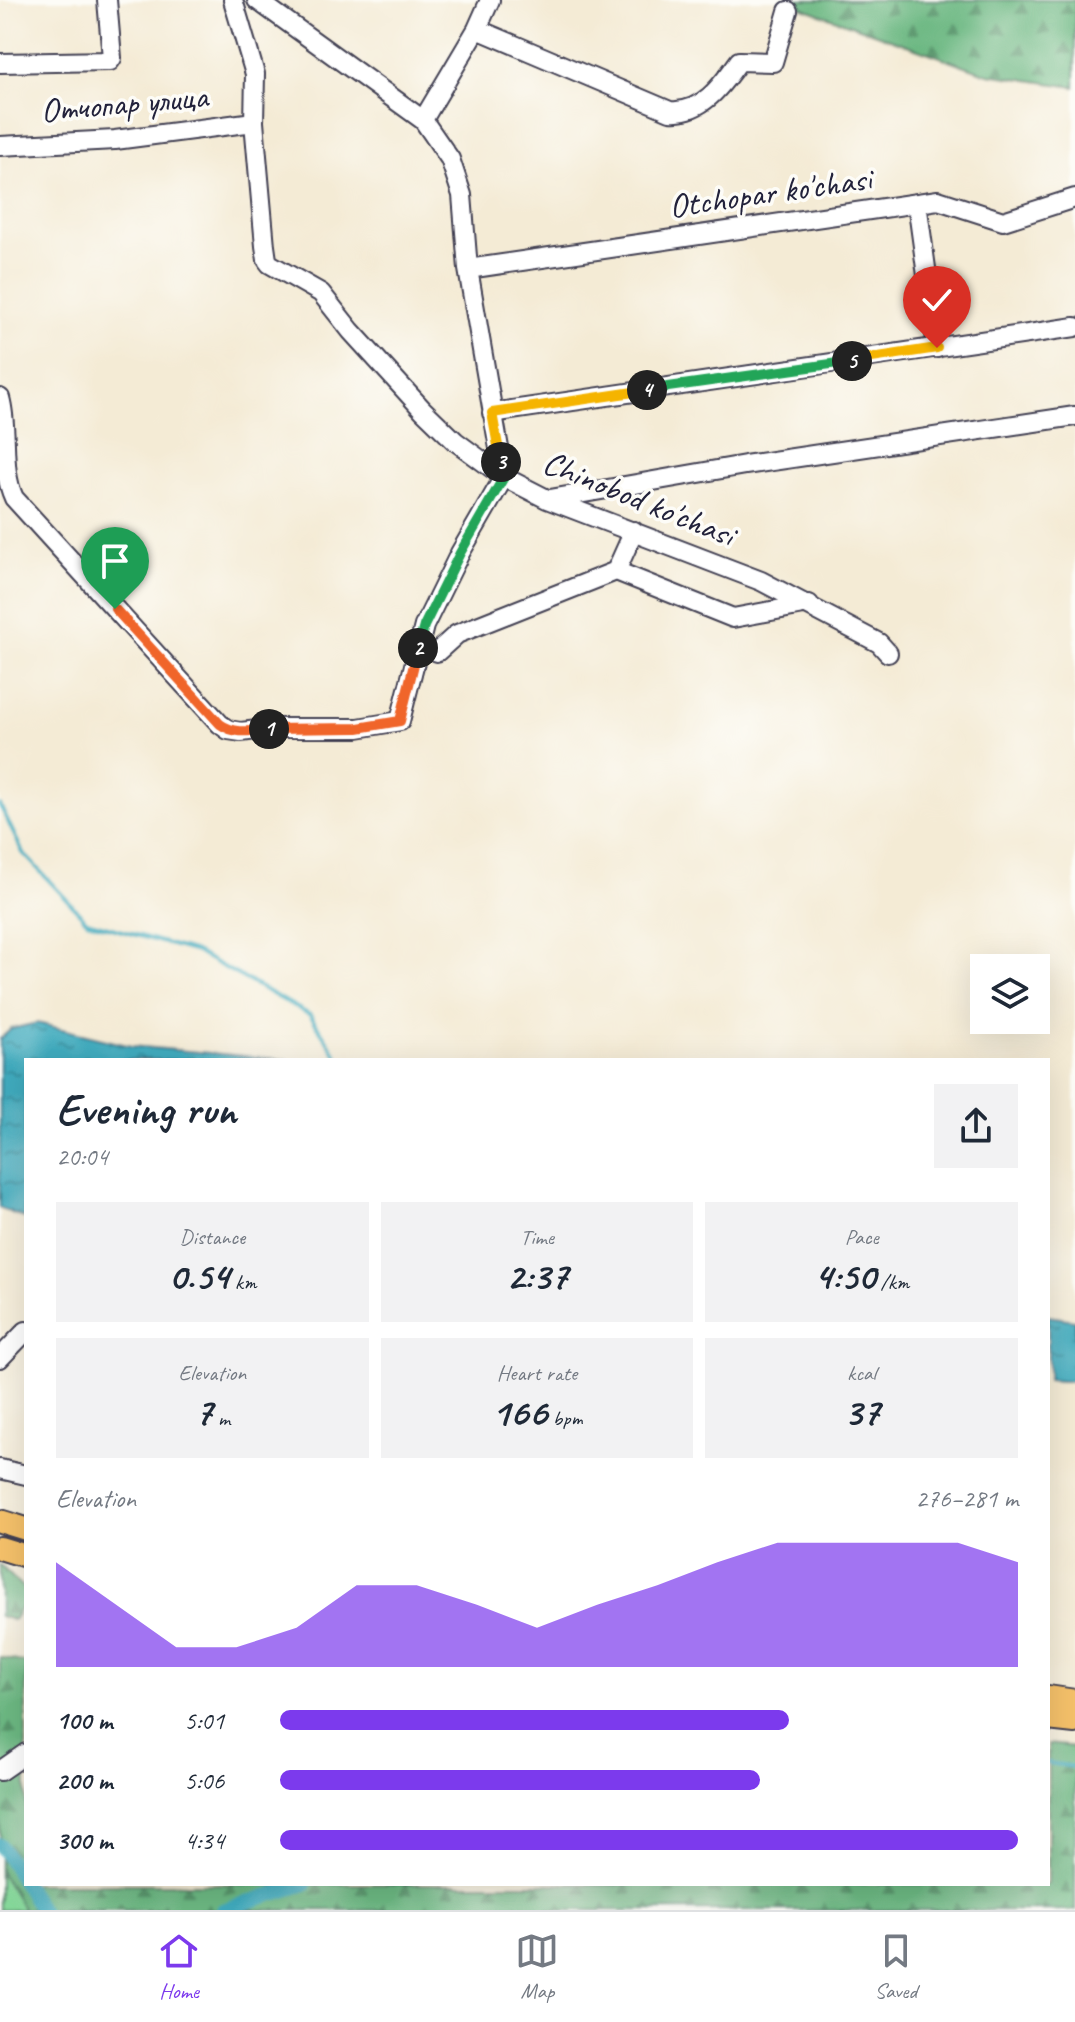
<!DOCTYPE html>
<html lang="en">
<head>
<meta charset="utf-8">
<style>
	body { margin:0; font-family:Caveat,sans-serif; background:#f2f2f3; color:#1f2937; height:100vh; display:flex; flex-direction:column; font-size:30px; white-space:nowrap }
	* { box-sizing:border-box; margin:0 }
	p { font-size:26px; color:#747a83 }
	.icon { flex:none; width:44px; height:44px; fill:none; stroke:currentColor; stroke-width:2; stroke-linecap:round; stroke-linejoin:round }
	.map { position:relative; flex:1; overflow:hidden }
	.sheet { position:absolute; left:24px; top:1058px; width:1026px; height:828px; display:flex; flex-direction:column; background:#fff; border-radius:0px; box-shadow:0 8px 32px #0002 }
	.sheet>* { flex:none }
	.controls { position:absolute; left:970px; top:954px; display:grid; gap:16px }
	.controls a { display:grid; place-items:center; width:80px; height:80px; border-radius:0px; background:#fff; box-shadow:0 8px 32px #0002; font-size:40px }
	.pin { position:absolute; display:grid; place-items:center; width:68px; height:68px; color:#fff; margin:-82px -34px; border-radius:50% 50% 50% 0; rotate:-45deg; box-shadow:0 0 8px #0007 }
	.pin .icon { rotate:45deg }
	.km { position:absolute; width:40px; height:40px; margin:-20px; border-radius:50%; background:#222; color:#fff; font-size:22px; line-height:40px; text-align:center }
	.round { display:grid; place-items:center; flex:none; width:84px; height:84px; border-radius:0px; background:#f2f2f3 }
	.headline { display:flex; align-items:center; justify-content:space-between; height:136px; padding:0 32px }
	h1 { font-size:44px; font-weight:800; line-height:60px }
	.stats { display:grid; grid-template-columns:repeat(3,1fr); gap:12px; height:136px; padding:8px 32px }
	.stats div { display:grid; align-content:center; border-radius:0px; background:#f2f2f3; text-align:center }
	.stats b { font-size:40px; font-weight:800 }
	.stats small { font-size:22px; font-weight:400 }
	.stats p { font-size:22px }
	.chart { height:224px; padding:16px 32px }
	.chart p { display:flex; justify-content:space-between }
	.chart svg { width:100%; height:144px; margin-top:8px; fill:#7c3aed; opacity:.7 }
	ul { padding:0 32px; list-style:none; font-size:26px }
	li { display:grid; grid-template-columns:128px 96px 1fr; align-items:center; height:60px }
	li i { height:20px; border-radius:10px; background:#7c3aed }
	.tabs { display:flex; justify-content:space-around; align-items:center; height:112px; border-top:2px solid #e0e1e3; background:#fff; font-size:22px; color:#747a83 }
	.tabs a { display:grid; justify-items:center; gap:4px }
	.tabs .current { color:#7c3aed }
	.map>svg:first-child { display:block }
	.forest { fill:url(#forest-firs); stroke:#476d5e; stroke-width:2 }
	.green { fill:#85d89a; stroke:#547d6a; stroke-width:2 }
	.water { fill:url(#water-ripples); stroke:#30667c; stroke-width:2 }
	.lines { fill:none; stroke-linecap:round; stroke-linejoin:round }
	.stream { stroke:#3fabbe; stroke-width:4 }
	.canal { stroke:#3fabbe; stroke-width:14 }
	.minor-casing { stroke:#424052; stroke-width:22 }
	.major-casing { stroke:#424052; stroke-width:26 }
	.minor { stroke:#fff; stroke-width:18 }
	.major { stroke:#f5c16b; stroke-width:22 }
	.split-1-casing { stroke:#fff; stroke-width:16 }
	.split-2-casing { stroke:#fff; stroke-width:16 }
	.split-3-casing { stroke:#fff; stroke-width:16 }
	.split-4-casing { stroke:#fff; stroke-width:16 }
	.split-5-casing { stroke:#fff; stroke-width:16 }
	.split-6-casing { stroke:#fff; stroke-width:16 }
	.split-1 { stroke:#f0652b; stroke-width:10 }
	.split-2 { stroke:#f0652b; stroke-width:10 }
	.split-3 { stroke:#22a559; stroke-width:10 }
	.split-4 { stroke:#f5b400; stroke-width:10 }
	.split-5 { stroke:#22a559; stroke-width:10 }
	.split-6 { stroke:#f5b400; stroke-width:10 }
	.labels { text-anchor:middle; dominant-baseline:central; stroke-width:7; stroke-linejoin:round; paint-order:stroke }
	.street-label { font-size:34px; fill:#22223b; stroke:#fdfcf7 }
</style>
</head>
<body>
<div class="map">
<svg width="1075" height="1910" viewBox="0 0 1075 1910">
	<defs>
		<pattern id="forest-firs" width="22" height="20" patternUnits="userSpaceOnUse" patternTransform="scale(2)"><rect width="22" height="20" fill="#6cb882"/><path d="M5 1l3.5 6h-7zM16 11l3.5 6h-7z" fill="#58956c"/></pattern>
		<pattern id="water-ripples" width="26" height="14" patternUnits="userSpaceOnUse" patternTransform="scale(2)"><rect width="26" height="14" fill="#3fabbe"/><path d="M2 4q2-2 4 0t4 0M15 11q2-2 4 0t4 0" fill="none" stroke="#348b9c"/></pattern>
	</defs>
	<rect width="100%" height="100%" fill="#fdfcf7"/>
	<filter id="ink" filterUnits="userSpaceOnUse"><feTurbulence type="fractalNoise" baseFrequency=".0125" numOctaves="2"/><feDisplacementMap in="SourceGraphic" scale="16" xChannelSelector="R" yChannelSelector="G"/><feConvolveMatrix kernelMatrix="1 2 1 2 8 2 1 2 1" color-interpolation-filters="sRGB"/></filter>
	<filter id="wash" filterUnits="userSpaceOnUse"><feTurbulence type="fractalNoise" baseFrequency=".006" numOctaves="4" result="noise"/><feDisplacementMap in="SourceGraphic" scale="32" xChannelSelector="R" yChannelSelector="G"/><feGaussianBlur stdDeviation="1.8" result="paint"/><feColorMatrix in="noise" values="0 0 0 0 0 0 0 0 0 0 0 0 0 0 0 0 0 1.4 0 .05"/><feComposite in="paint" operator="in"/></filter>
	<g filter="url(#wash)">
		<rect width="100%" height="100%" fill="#f4ebd5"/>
		<path class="forest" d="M781,0h294v87l-87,-13z
			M0,1565l26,26v9l-13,20 -13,-4z
			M0,1657l26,6v221h1022v-140l27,3v163h-1075z"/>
		<path class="green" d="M0,1871l24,39h-24z"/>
		<path class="water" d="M37,1023l94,23 158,14h-263l-2,158 -24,-10v-169l11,-10z
			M1048,1316l27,4v62l-27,-2z"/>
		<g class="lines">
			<path class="stream" d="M0,805l23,48 64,68 109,31 114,63 30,45
				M1048,1763l27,4"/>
			<path class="canal" d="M0,1845l41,65
				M223,1910l82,-26"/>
		</g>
	</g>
	<g filter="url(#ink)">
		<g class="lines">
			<g class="minor-casing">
				<path id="minor" d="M233,0l22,74 -1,48 11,124 2,14 3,4 51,29 30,38 72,79 32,31 49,36 43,22 214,82 118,62 9,10
					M477,29l193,82c32,3 52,-26 69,-50l34,1 15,-51
					M0,63l110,-2 2,-3 -5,-58
					M423,120l54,-91 13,-29
					M0,146l115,-6 139,-18
					M917,203l20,145
					M468,269l470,-69 65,21 72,-23
					M0,398c9,32 0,70 14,100l206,226 8,6 13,2 32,-4h85l42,-7 24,-95 36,-73 44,-76 -36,-208 -6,-74 -12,-36 -27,-39 -166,-120
					M492,413l583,-86
					M550,499l195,-34 330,-49
					M616,571l117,47 76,-14
					M437,652l20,-18 159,-63 18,-40
					M0,1358l26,-27
					M0,1469l26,6
					M0,1771l26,-18"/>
			</g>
			<g class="major-casing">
				<path id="major" d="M0,1521l26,8
					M0,1548l26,8
					M1048,1697l27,4
					M1048,1719l27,3"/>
			</g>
			<use href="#minor" class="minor"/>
			<use href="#major" class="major"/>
		</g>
	</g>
	<g class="lines" filter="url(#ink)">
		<g class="split-1-casing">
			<path id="split-1" d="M115,609l105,115c15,11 31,7 49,5"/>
		</g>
		<g class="split-2-casing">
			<path id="split-2" d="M269,729l89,-1 42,-7 18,-73"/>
		</g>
		<g class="split-3-casing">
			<path id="split-3" d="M418,648l6,-22 36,-73 44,-76 -3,-15"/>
		</g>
		<g class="split-4-casing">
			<path id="split-4" d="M501,462l-9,-49 155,-23"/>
		</g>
		<g class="split-5-casing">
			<path id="split-5" d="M647,390l205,-29"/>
		</g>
		<g class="split-6-casing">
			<path id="split-6" d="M852,361l85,-13"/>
		</g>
		<use href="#split-1" class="split-1"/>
		<use href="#split-2" class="split-2"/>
		<use href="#split-3" class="split-3"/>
		<use href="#split-4" class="split-4"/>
		<use href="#split-5" class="split-5"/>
		<use href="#split-6" class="split-6"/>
	</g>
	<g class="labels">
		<g class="street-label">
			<text transform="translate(124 103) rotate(-5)">Отчопар улица</text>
			<text transform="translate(770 192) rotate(-8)">Otchopar ko'chasi</text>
			<text transform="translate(639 498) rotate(22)">Chinobod ko'chasi</text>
		</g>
	</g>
</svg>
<div class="controls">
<a><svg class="icon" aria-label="layers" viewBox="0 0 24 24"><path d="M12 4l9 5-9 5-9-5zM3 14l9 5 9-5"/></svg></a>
</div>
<div class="pin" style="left:115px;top:609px;background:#1e9e55"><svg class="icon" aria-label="arrive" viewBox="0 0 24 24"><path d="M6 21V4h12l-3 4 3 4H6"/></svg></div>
<div class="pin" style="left:937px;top:348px;background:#d93025"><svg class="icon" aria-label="check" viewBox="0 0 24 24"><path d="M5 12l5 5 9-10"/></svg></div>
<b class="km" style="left:269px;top:729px">1</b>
<b class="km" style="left:418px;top:648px">2</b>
<b class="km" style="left:501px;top:462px">3</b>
<b class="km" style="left:647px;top:390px">4</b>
<b class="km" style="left:852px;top:361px">5</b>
<section class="sheet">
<div class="headline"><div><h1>Evening run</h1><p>20:04</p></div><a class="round"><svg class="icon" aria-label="share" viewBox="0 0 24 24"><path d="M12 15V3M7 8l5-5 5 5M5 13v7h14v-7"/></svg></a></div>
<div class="stats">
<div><p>Distance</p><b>0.54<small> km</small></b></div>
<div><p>Time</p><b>2:37</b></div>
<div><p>Pace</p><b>4:50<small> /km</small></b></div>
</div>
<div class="stats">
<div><p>Elevation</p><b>7<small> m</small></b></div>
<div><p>Heart rate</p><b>166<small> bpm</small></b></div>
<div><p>kcal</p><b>37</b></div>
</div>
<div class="chart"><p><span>Elevation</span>276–281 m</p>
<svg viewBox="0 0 160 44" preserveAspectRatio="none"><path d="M0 44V12L10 25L20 38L30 38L40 32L50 19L60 19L70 25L80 32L90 25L100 19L110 12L120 6L130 6L140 6L150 6L160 12V44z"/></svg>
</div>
<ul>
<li><b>100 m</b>5:01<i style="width:69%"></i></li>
<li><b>200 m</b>5:06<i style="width:65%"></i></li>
<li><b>300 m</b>4:34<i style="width:100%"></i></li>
</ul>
</section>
</div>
<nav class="tabs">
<a class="current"><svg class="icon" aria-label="home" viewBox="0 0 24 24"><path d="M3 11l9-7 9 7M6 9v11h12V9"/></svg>Home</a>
<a><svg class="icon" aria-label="map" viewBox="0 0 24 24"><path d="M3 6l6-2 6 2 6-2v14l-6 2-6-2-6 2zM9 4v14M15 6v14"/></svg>Map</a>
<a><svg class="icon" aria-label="saved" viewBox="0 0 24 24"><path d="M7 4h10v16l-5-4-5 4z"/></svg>Saved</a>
</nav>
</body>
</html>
